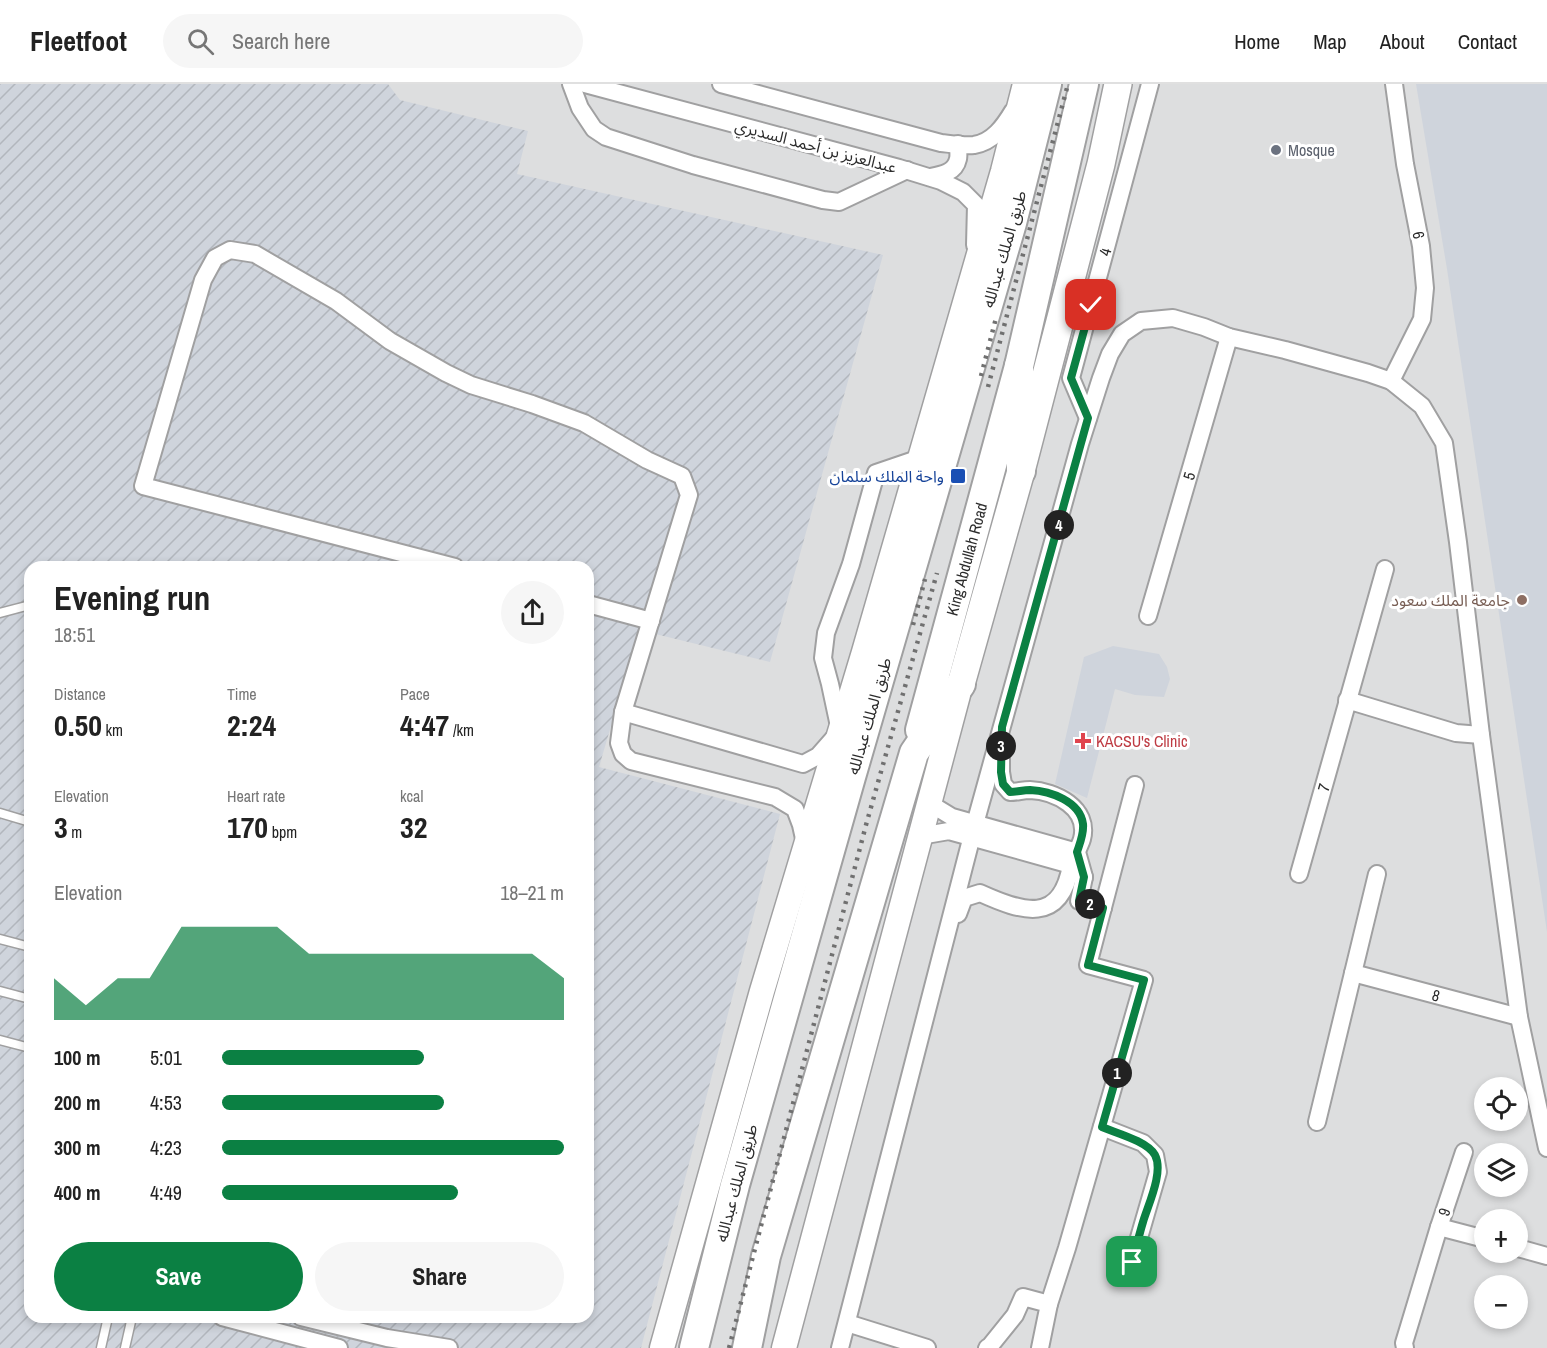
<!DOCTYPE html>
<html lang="en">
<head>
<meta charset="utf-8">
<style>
	body { margin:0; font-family:"Archivo Narrow","Noto Sans Arabic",sans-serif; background:#f6f6f6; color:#222; height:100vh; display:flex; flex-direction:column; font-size:22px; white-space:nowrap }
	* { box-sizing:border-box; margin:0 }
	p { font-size:20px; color:#767676 }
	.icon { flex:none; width:33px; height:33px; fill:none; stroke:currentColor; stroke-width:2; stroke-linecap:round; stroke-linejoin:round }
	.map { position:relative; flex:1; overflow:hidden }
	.details { position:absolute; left:24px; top:477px; width:570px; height:762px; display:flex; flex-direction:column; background:#fff; border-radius:18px; box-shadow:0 3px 9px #0003 }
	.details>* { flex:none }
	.fabs { position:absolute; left:1474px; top:993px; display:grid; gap:12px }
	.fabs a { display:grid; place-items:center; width:54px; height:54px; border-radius:50%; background:#fff; box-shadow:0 3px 9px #0003; font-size:30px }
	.pin { position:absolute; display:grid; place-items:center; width:51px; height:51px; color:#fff; margin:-26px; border-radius:12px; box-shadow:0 3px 9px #0006 }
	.km { position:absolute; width:30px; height:30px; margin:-15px; border-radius:50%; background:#222; color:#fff; font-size:16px; line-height:30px; text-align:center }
	.round { display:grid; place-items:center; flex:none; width:63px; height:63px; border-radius:32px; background:#f6f6f6 }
	.head { display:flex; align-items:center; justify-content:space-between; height:102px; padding:0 30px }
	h1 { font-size:33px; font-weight:700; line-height:45px }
	.metrics { display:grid; grid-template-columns:repeat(3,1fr); gap:9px; height:102px; padding:6px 30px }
	.metrics div { display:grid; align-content:center }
	.metrics b { font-size:30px; font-weight:700 }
	.metrics small { font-size:16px; font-weight:400 }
	.metrics p { font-size:16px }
	.chart { height:168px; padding:12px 30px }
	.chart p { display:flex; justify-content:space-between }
	.chart svg { width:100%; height:108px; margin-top:6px; fill:#0b8043; opacity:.7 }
	.button { display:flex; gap:12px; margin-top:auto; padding:12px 30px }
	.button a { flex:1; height:69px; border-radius:36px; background:#0b8043; color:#fff; font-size:24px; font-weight:700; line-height:69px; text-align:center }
	.button a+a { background:#f6f6f6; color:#222 }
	ul { padding:0 30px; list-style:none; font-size:20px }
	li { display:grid; grid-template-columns:96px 72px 1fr; align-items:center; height:45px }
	li i { height:15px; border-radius:8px; background:#0b8043 }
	header { display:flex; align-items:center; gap:36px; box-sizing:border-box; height:84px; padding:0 30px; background:#fff; border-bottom:2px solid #e0e0e0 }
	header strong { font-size:28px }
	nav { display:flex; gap:33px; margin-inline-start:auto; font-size:21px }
	.search { width:420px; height:54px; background:#f6f6f6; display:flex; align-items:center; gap:15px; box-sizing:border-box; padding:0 21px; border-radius:33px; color:#767676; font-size:22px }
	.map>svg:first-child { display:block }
	.built { fill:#cfd4dc }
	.industrial { fill:url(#industrial-furrows); fill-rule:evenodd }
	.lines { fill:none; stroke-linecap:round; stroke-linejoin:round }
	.service-casing { stroke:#a0a0a1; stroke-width:11 }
	.minor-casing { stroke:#a0a0a1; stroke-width:20 }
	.secondary-casing { stroke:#a0a0a1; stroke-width:27 }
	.primary-casing { stroke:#a0a0a1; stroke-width:30 }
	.trunk-casing { stroke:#a0a0a1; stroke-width:32 }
	.service { stroke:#fff; stroke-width:8 }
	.minor { stroke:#fff; stroke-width:16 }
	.secondary { stroke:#fff; stroke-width:24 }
	.primary { stroke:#fff; stroke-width:27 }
	.trunk { stroke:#fff; stroke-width:28 }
	.rail { stroke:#707070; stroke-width:4.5; stroke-dasharray:3 6; stroke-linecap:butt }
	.route-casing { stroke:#fff; stroke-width:12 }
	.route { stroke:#0b8043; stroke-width:8 }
	.worship-dot { fill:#6b7280; stroke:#fff; stroke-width:2 }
	.transit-dot { fill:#1a4fb4; stroke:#fff; stroke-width:2 }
	.education-dot { fill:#8d6e63; stroke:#fff; stroke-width:2 }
	.health-dot { fill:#e0444e; stroke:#fff; stroke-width:2 }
	.labels { text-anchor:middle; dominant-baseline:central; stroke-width:6; stroke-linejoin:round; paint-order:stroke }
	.street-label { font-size:16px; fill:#2c2c2c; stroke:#fff }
	.worship-label { font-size:16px; fill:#5b616d; stroke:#fff; text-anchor:start }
	.transit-label { font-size:16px; fill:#164399; stroke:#fff; text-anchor:end }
	.education-label { font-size:16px; fill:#785e54; stroke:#fff; text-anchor:end }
	.health-label { font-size:16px; fill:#be3a42; stroke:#fff; text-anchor:start }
</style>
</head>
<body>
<header>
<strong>Fleetfoot</strong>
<div class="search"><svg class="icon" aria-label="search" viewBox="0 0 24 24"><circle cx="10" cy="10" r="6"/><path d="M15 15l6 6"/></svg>Search here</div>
<nav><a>Home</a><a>Map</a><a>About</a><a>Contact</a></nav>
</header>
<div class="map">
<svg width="1547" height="1264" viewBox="0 0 1547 1264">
	<defs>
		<pattern id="industrial-furrows" width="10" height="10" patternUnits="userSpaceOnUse" patternTransform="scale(1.5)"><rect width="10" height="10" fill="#cfd4dc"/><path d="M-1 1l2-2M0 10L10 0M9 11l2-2" fill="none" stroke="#b2b6bd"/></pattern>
	</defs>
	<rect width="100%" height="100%" fill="#dddedf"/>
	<path class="built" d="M1416,0h131v848l-100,-663z
		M1113,562l46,8 8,13 3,12 -6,18 -29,-2 -20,-6 -28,109 -32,-14 29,-127z"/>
	<path class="industrial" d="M0,0h388l12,16 128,31 -11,43 366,81 -113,407 -131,-32 -40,137 181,47 -139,534h-641zM30,483h558v750h-558z"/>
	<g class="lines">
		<g class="service-casing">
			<path id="service" d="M0,529l30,-8
				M0,729l30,9
				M0,855l30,8
				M0,907l30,8
				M0,956l30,8
				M101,1264l7,-31
				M125,1264l7,-31"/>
		</g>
		<g class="minor-casing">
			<g id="minor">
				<path d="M571,0l9,24 14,21 12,8 87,28 130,35 16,2 68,-32"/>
				<path d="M585,0l314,84 42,13 22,11 13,13 -1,40"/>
				<path d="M721,0l220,59c10,1 23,3 33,2 19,-3 30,-19 39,-34"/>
				<path d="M930,93c11,-2 25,-4 28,-18 1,-4 0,-11 0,-15"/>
				<path d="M1391,297l31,-62 3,-31 -4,-42 -16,-82 -11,-80"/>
				<path id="s1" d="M1088,334l-17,-40 79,-294"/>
				<path d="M455,483l-312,-81 60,-206 12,-22 15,-8 25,4 81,47 54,40 56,32 25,12 61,19 52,19 63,37 35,16 7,19 -66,217 -4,31 4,11 8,7 144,36 20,12 6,16 4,18"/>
				<path d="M588,520l63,17"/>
				<path id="s2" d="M1148,532l81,-279"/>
				<path d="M1347,616l109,33 25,2"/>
				<path d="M623,628l180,52 15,-8 22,-25 -10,-47 -7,-26 3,-25 25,-69 25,-91 44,-15"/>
				<path d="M929,719l23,14 125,35"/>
				<path d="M920,752l29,-5 122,34 13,12 -7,-25c1,-4 4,-9 5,-13 8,-31 -27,-48 -52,-49 -7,0 -13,2 -20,2l-7,-8 -2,-12v-19"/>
				<path id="s3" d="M1299,790l86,-305"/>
				<path d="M1084,793l-5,24 24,7"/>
				<path d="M958,830l6,-16 16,-5c42,19 81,32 91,-28"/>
				<path id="s4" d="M1353,889l166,44"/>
				<path d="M1317,1038l60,-248"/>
				<path d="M1102,1043l41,16 12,12 3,17 -26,90"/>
				<path d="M1464,1068l-25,75 46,12"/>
				<path d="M1518,1164l29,8"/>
				<path d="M1049,1220l18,-56 77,-268 -56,-15 47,-180"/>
				<path d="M222,1233l117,31"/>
				<path d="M301,1233l86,21 62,10"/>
				<path d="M847,1239l80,25"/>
				<path d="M840,1264l135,-524 105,-380 21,-66 9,-24 12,-20 19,-13 32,-3 31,9 25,10 56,13 83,23 23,8 31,25 22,37 14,99 23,193 38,282 28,131"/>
				<path d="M987,1264l3,-2 25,-31 8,-18 26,7 -9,44"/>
				<path d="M1405,1264l-1,-5 35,-116"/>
			</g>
		</g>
		<g class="secondary-casing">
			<path id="secondary" d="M662,1264l100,-357 102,-339 139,-481 22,-87
				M784,1264l174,-653"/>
		</g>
		<g class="primary-casing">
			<path id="primary" d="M961,600l60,-213 80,-307 17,-80"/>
		</g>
		<g class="trunk-casing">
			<g id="trunk">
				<path d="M1021,387l-2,-105 65,-282"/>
				<path id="s5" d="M920,646l99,-364"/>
				<path d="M694,1264l41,-163 116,-408 161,-554 35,-139"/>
				<path d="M747,1264l19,-92 148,-503 47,-69"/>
			</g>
		</g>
		<use href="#service" class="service"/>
		<use href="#minor" class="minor"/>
		<use href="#secondary" class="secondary"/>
		<use href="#primary" class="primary"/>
		<use href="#trunk" class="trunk"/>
		<path class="rail" d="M981,292l15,-58
			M988,303l80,-303
			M913,541l12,-46
			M729,1264l137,-523 71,-252"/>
	</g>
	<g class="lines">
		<g class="route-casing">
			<path id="route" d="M1091,221l-20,73 17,40 -86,309 -1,45 2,12 7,8c7,0 13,-2 20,-2 20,1 50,11 53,34 1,10 -3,19 -6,28l7,25 -5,24 24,7 -15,57 56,15 -42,147c14,6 45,14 53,28 9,17 -7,50 -12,67 -4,13 -7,27 -11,40"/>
		</g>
		<use href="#route" class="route"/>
	</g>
	<circle class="worship-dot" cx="1276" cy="66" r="6"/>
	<rect class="transit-dot" x="950" y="384" width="16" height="16" rx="3"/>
	<circle class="education-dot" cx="1522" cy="516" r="6"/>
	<path class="health-dot" d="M1080 648h6v6h6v6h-6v6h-6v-6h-6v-6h6z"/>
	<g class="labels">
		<g class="street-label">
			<text transform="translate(816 62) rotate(15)">عبدالعزيز بن أحمد السديري</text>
			<text transform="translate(1419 151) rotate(80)">6</text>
			<text transform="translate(1004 165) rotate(-74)">طريق الملك عبدالله</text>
			<text stroke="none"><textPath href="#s1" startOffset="174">4</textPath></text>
			<text stroke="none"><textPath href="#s2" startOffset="146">5</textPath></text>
			<text stroke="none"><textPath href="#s5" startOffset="177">King Abdullah Road</textPath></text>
			<text transform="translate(869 632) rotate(-74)">طريق الملك عبدالله</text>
			<text stroke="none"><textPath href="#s3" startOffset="90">7</textPath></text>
			<text stroke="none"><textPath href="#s4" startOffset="86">8</textPath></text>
			<text transform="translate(736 1099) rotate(-75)">طريق الملك عبدالله</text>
			<text transform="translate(1444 1128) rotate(-72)">9</text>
		</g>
		<g class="worship-label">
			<text x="1288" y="66">Mosque</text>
		</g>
		<g class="transit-label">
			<text x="944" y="392">واحة الملك سلمان</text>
		</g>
		<g class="education-label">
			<text x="1510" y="516">جامعة الملك سعود</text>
		</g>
		<g class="health-label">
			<text x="1096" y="657">KACSU's Clinic</text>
		</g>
	</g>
</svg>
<div class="fabs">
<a><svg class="icon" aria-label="locate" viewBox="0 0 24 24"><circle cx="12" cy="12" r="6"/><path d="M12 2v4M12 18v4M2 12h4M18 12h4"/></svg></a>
<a><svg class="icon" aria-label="layers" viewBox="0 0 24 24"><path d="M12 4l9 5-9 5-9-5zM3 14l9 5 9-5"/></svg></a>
<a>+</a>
<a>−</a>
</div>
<div class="pin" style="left:1132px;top:1178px;background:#1e9e55"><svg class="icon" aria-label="arrive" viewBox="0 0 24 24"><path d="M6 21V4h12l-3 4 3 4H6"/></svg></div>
<div class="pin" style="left:1091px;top:221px;background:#d93025"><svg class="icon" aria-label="check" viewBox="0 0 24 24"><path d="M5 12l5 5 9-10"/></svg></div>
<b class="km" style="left:1117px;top:989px">1</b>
<b class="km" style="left:1090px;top:820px">2</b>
<b class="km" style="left:1001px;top:662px">3</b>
<b class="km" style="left:1059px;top:441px">4</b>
<section class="details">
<div class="head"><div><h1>Evening run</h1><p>18:51</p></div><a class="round"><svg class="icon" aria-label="share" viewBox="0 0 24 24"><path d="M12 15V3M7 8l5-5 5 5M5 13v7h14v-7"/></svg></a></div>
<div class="metrics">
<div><p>Distance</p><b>0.50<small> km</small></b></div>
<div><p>Time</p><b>2:24</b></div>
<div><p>Pace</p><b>4:47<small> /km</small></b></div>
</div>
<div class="metrics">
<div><p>Elevation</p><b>3<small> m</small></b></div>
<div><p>Heart rate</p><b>170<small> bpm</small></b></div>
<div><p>kcal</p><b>32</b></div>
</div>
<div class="chart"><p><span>Elevation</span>18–21 m</p>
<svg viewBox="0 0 160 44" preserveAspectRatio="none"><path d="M0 44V27L10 38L20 27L30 27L40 6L50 6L60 6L70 6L80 17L90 17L100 17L110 17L120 17L130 17L140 17L150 17L160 27V44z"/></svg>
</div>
<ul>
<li><b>100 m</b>5:01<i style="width:59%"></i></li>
<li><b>200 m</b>4:53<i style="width:65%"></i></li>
<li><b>300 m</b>4:23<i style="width:100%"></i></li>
<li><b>400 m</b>4:49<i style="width:69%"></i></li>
</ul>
<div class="button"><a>Save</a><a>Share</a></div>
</section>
</div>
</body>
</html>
